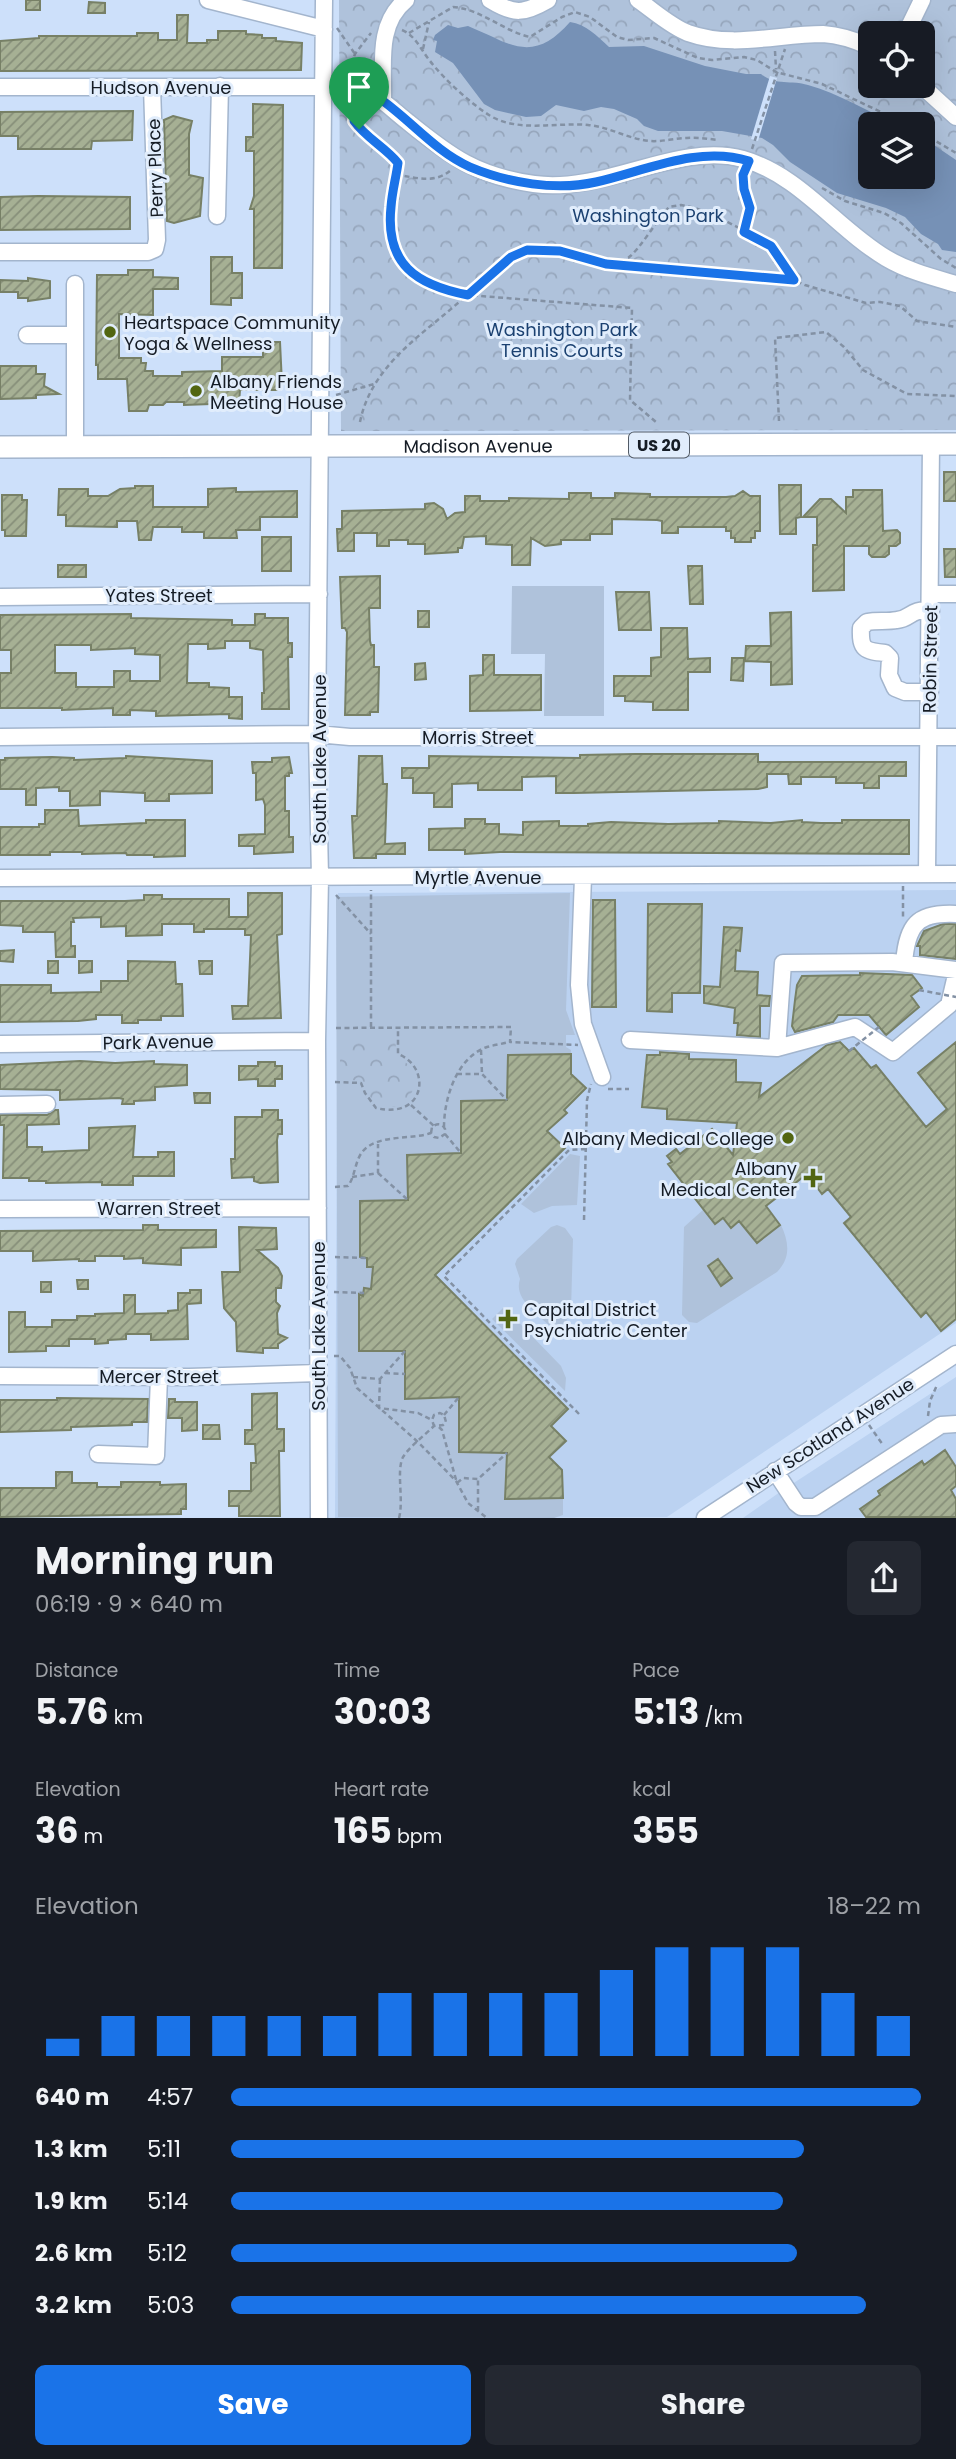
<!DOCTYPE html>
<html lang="en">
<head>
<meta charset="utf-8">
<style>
	body { margin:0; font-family:Poppins,sans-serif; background:#242831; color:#f1f3f6; height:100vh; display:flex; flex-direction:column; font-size:26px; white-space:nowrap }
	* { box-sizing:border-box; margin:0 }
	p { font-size:23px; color:#9ea1a6 }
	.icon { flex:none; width:38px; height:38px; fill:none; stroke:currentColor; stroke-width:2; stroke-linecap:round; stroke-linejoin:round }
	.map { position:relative; height:1518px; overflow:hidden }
	.side { display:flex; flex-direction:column; background:#171b24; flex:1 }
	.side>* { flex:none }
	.tools { position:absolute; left:858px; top:21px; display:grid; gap:14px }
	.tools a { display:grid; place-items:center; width:77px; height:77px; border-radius:10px; background:#171b24; box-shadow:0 7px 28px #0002; font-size:35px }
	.pin { position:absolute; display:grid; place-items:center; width:60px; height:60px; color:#fff; margin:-72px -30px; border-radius:50% 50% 50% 0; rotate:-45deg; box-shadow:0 0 7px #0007 }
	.pin .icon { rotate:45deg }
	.round { display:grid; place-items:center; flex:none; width:74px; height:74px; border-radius:10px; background:#242831 }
	.overview { display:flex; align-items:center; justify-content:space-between; height:119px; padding:0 35px }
	h1 { font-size:38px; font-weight:700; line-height:52px }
	.stats { display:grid; grid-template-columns:repeat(3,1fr); gap:10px; height:119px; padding:7px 35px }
	.stats div { display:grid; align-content:center }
	.stats b { font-size:35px; font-weight:700 }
	.stats small { font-size:19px; font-weight:400 }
	.stats p { font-size:19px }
	.chart { height:196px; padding:14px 35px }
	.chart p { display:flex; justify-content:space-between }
	.chart svg { width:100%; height:126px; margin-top:7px; stroke:#1a73e8; stroke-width:6 }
	.button { display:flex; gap:14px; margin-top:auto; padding:14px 35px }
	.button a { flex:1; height:80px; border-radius:10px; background:#1a73e8; color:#fff; font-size:28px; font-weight:700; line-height:80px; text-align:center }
	.button a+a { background:#242831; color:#f1f3f6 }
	ul { padding:0 35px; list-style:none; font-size:23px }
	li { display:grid; grid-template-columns:112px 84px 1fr; align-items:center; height:52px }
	li i { height:18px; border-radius:9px; background:#1a73e8 }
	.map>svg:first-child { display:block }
	.built { fill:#bbd2f1 }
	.green { fill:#afc2db }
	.park { fill:url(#park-crowns); fill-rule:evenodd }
	.water { fill:#7691b6 }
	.pier { fill:#cde0fa }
	.building { fill:url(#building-hatch); stroke:#778066; stroke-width:2; fill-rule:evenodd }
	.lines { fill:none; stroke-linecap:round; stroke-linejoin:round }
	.minor-casing { stroke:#a3b5cd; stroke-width:19 }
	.major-casing { stroke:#a3b5cd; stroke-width:24 }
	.path { stroke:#8391a4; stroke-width:2.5; stroke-dasharray:5 3.5; stroke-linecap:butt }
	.minor { stroke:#fff; stroke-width:16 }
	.major { stroke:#fff; stroke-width:21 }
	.path-bridge { stroke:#8391a4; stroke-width:2.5; stroke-dasharray:5 3.5; stroke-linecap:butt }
	.route-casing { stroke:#fff; stroke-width:14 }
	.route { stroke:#1a73e8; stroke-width:9 }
	.poi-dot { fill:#526612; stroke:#e1edfc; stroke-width:2.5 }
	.labels { text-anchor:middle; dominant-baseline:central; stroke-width:6; stroke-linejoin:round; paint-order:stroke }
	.shield { fill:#e1edfc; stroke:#525b66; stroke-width:2 }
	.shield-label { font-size:16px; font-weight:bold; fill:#151c25 }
	.street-label { font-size:18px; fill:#151c25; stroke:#e1edfc }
	.park-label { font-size:18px; fill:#1b4171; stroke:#e1edfc }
	.poi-label { font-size:18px; fill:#151c25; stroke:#e1edfc; text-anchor:start }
</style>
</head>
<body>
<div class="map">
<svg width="956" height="1518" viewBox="0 0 956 1518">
	<defs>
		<pattern id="park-crowns" width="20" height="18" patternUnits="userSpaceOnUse" patternTransform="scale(1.75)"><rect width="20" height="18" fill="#afc2db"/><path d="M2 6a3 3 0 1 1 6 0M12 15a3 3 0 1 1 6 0" fill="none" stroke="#96a6bc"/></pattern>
		<pattern id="building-hatch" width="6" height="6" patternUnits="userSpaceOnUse" patternTransform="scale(1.75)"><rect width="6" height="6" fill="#a6b094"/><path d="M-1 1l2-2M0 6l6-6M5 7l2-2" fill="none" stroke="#868e79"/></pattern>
	</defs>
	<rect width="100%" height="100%" fill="#cde0fa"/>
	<path class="built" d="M956,890v433l-289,194 -332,1 3,-625z
		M956,1377v140l-213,1 37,-26z"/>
	<path class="green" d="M512,586h92v130h-60l1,-62h-34z
		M570,893l-4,117 9,25h-9v12l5,3v4l-63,1 -1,45 -46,1v52l-53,2v45l-48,2v54l7,2v9h6l-2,22 -8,7 -4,-1v56h46v48l54,-2 1,54 47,2 -1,45h57v17l-9,3 -216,-1 -2,-620z
		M570,1154l10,2 -3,49 -25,1 -18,7 -13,-9z
		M704,1209l19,9 8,9 8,-6 18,22 24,-18c8,17 10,33 -4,47l-80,51 -8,-1 -7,-7 2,-88z
		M557,1225l8,3 8,11 -2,71 -6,14 -14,3c-13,-13 -38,-28 -31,-48l-5,-15 2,-5 34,-32z
		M504,1307l57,59 5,12 -1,13 -73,-72z"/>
	<path class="park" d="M339,0h617v430l-615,1zM870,33h52v53h-52zM870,124h52v53h-52z
		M395,1038l2,20c28,11 22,36 -1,49l-19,-1 -12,-16 -2,-9 -23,-2v-39z"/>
	<path class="water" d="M570,22c16,2 27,14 39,25l35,-1 61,20 41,8h15c14,12 30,6 47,11 30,8 60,27 89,39h-27v53h52v-40l34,23v92l-14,-2 -4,-6 -17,-10 -16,-17 -19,-9 -49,-15 -47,-31 -17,-17 -11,-7 -40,-7h-64l-14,-5 -7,-7 -23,-10 -13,-2 -17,4 -28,-6 -15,11 -15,1 -31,-7 -11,-6 -31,-41 -18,-11 2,-11 -4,-1 2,-5 13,-10 10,3 10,-2c8,4 17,7 25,11 33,17 52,13 77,-15z"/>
	<path class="pier" d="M770,76l7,2 -19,63 -7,-2z"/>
	<path class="building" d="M26,0h14v10h-14z
		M89,2l16,1v10h-17z
		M177,15h11l-1,28h20v-3h11v-9h28v3l16,1v3h14v3l26,2 -1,27 -301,1v-30l39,-3v-2h98v-3h21v7h19z
		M253,104l30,1 -1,163h-28v-59h-4l4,-13v-45h-8v-14h7z
		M133,111l-1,29 -40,1 -1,8h-73v-13h-18v-24z
		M173,116l19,5 -3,13v41l14,3 -3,38 -26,7 -7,-2 -3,-101z
		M38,196l92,1v32l-130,1v-33z
		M211,257h21v16h10v25h-11v7l-20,-1z
		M128,270h25v7l25,1v11h-25v26l-34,-1v44h22v5h5l-1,8h8v5h29v-4l40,-1v-14h41v-15h17l2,42h-2v6h-40l-1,13 -55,2v-3h-18l-3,3h-14l-2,6h-18l-2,-32h-29v-14h-2l1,-90h31z
		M28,278l22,3v17l-22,3v-3h-10v-6h-18v-12l28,1z
		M0,366h36v8h9l-1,12 15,8 -23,1v3l-36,1z
		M944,472h12v29h-12z
		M779,485h22v32l-5,1v16h-16z
		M135,486h18v21h55v-18l28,-1v4l61,-1v26h-37v13h-24l1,8h-33v-6h-22v-5h-29l-2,13h-12l-2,-19h-20v6l-51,-1v-11h-8l1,-26h29v7h20l12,-7 15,-1z
		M853,490h29l1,41 14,-1 3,3v10l-4,3h-7v8l-4,3h-13l-3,-3v-8h-25v44l-31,1v-46h4v-28h-14l17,-18h11l15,14v-16h7z
		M743,491l7,5h10v35h-5v7h-4v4h-16v-4h-4v-7h-5v-4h-48v6h-16v-12l-5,-1 -45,-1v15h-22v6h-29v4l-16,2 -14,-8 -1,27h-18v-20l-26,-1v-8l-22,1 -2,11h-4v4l-33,2v-10h-17v-4h-19v6h-12v-13h-23v18h-16l-1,-22h5v-18l83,-2v-5l9,-1 9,6 4,10 8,-6 10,-1v-16h15v5h29v-3l60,1v-6h22v5h24v-5l35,1v3h76l9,-1z
		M2,495h20v5h5l-1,36h-21v-6h-3z
		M262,537h29v34h-29z
		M944,549h12v28h-11z
		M58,565h28v12h-28z
		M688,566h14l1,38h-13z
		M380,576v32h-11l1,33 1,4h3v22h5l-1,45h-8v3h-25l2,-83 -2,-4h-3l-2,-51z
		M616,592h33l2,38h-32z
		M418,611h11v16h-11z
		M791,612l1,72 -21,1v-23l-26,-1 1,-15h25l-1,-33z
		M131,614v4l101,2v5h23v-11h10v4h23v25h4v14h-4l1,52h-27v-16h2l-1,-43 -13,-2v-7h-25v7l-17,1v-5h-20l-1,39h22v4l20,1v9h13v22l-13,-1v-4l-73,2v-5l-26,-1v5h-17v-7l-51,2v-2h-62v-35h11v-23h-11v-35zM55,645h36v5l44,-2v6l25,1v26h-30v-10h-16v16h-38v-14h-21z
		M661,628h26l1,31 22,-1v14h-22v38h-35v-8l-28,-1v-5h-11v-20h37v-18l10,-1z
		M483,655h11v20h47v35l-71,1v-35l13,-1z
		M732,658h12l-1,23 -12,-1z
		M425,663l1,16 -11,1v-16z
		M635,754h123v8h148v14h-27v12h-15v-5h-28v-6h-35v7h-12l-1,-10h-21v13l-9,2 -184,4h-18v-17l-34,1v13h-44v-7l-26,1v23h-18v-14h-21v-15h-11v-10h27v-12l151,2v-3z
		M126,756l86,5v32l-43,1v7h-24v-8l-45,-2v14l-30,1v-15h-11v-4l-23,1v17h-10v-16h-26v-29h5v-2l47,-1 22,1v2l52,-2z
		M359,756h23l1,28h4l-2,60 20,-1v11h-29v4h-22l-2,-42h5z
		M289,757l3,16h-3v3h-4v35h4v26h4v15l-39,2v-8h-15v-11l26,-1v-29l-2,-6 -7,1v-27h-3l-1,-11h20v-4z
		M45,810h33l1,16 67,-3v-3h39v36l-31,1v-2h-27l-1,-2 -44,1v-2h-32v3h-50v-28h39v-3h6z
		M465,819h20v5h14v10l24,1v-13l36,-1v5h29v-2l23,-2 57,2 51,-1v-2l52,2 31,-3v2l19,1h21v-3h67v34l-409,-2 -35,2v-4h-36v-21l36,-1z
		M248,893h34v41l-5,1 4,83 -48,1 -1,-13h16l3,-71h-6v-6h-41v3h-10v-8h-32v11l-36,1v-10l-25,1v-10l-28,1 1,4h-3v24h4v11h-19l-1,-25h-32v-6l-23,-1v-24h125l19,-1v-5h18v4h67v18h19z
		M593,900h22l1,107h-24z
		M648,904h54l-2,89h-28v19l-25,-1z
		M943,924h13v35l-36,-4v-9h-3l7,-15z
		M724,927l18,1 -2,23 -4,-1 -1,21 23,1 -1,23 13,1 -1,10h-9v31l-23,-2 1,-12h-4l1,-15 -31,-5v-17l16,1z
		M14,950l-1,12 -13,-1v-10z
		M48,961h10v12h-10z
		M79,961h13v11l-13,1z
		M128,961l47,1 1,22h6l1,32h-22v4h-23v3h-16v-8h-26v4l-18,2 -78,1v-37h51v8l50,-1v-11h27z
		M199,961h13v13h-12z
		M860,973l52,2 10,13 -11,8 8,11 -33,28 -17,-20h-31l-5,7 -38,10 -3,-6 3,-26 2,-15 5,-9 58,-1z
		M840,1042l9,9 5,-3 17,20 5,-3 50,62 21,-18 -29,-36 38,-31v277l-15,12 -15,-19 -5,5 -77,-94 7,-6 -23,-28 -6,5 -15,-20 -41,32 14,19 -23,18 -18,-22 -8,7 -8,-10 -8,6 -47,-60 4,-2 -5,-6 9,-7 4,5 32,-25 21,26 4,-32 -70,-4v-10l-25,-2 5,-52h13v-3l29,2v5l47,1v22l25,1 -2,14 68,-52z
		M571,1054v20l15,14 -22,22 3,3 -20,18 18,17 -130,127 133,134 -17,17 15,15 -17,16 13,13 1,28 -58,1 2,-46 -48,-1v-55l-54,2v-48h-46v-57l4,2 1,-8 7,1 2,-22h-6v-9l-7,-1v-56l48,-1 -1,-45 54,-2v-52l46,-1 1,-45z
		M80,1061l35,2 39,-2v3l33,1v20l-32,2v13l-21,1v3h-12l1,-5 -4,-1 -59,2v-10l-60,-1v-24z
		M258,1062h17v4h7v13h-7v7h-17v-7l-19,1v-14h19z
		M194,1093h16v10h-15z
		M55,1110h3l1,14 -32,1v22h15v5l47,-2v-22l46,-2 -2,31h25v-5h16v24h-41v9h-31v-3l-56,1v-2h-17v-3h-26l1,-53h-4v-10h47z
		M262,1110h16v10h4v14h-4l-1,6 1,42 -18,1 -6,-2v-4l-22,1 -1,-19h4v-42h27z
		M143,1225h15v5h58v17l-35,1v17l-38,-2v-5l-19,1v-3h-29v5h-16v-2l-46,2v-10h-33v-20l143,-1z
		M239,1227l37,1 1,21 -20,1 21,18 4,8 -1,12h-5v14l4,4 -3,7 1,21 9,4 -9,6v4h-15v5l-26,-2 -1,-29 -12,-14 -2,-36h18z
		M718,1259l14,19 -11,8 -13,-20z
		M77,1280h11v9h-10z
		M41,1282h10v10h-10z
		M190,1290h11v13l-14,1 1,35 -37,1v-6h-25v5l-18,1v3l-13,1v-5h-26v7h-23v5l-37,1v-40h16v15h27v-7h25v-4h18v-2l29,-1v-18h11v19l33,-1v-2l10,-1v-17h12z
		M277,1393v36h7v22h-5l1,65h-41v-10h-10v-15h22v-28h5l-1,-19h-10v-14h7v-36z
		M57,1398l91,1 -1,23h-15v3l-61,2v3l-71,2v-32h57z
		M169,1399h6v3h22v28l-15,1v-13h-14z
		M203,1425h16l1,14h-17z
		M945,1450l11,17v19l-5,4 5,9v18h-90l-6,-8 20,-14 -2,-4 44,-30 2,4z
		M56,1472h16v11h25v4h24v-5h39v3l26,-1v25h-5v5l-181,3v-29h56z"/>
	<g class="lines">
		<g class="minor-casing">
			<path id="minor" d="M208,0l116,29
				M490,0c24,15 34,14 58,0
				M638,0c16,11 32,26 50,33 45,16 89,1 135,1 16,1 32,6 47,13
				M906,33l16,-33
				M922,86l34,31
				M0,87h355c22,6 35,21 53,35 43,35 69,54 126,62 71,10 144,-43 209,-25 57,16 94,70 143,99 22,13 46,19 70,26
				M383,100c1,-34 -7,-76 23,-100
				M217,216l3,-130
				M0,252h148l7,-3 2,-9 -5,-153
				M75,284v163
				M27,335h48
				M931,594h25
				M0,597l319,-3
				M930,692h-25l-10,-4 -6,-13 1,-17 -5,-5c-20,-2 -25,-3 -24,-25l6,-6c10,-2 20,0 30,-2 14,-1 13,-12 34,-9
				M0,737l317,-3 33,3h606
				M927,873l4,-429
				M583,877l-4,108 4,39 19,53
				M0,878l956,-4
				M904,963c3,-38 13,-51 52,-49
				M630,1040l147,8 78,-21 38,25 56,-47 7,-30
				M0,1044l317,-3
				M777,1048l6,-85 109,-1 64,8
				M0,1105l47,-1
				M0,1209l318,-1
				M0,1376l189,1 129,-4
				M98,1454l58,2 3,-79
				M775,1471l21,32 5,4h14l126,-82 15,-1
				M319,1518l-2,-477 3,-164 -3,-143 7,-734
				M705,1518l251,-164"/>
		</g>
		<g class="major-casing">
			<g id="major">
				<path id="s1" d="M0,447l956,-3"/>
			</g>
		</g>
		<path class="path" d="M337,28l18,26
			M402,30c14,6 19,20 28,31 14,18 40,42 59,54 28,18 68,7 99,10 22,2 40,14 62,16 12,1 25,-3 37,-3 10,-1 21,1 32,2
			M409,33l44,-26c28,2 50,24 77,30l32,-20 13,-5 15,5 27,20 11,3 26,-2 44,20 14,2 32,-3 13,3 19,12 46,12 84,40
			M423,49l6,-27
			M775,51l1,18
			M348,72l7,-18 16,-21
			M346,102l8,15
			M361,104l-7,8v10l35,30 9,11c-2,15 -6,29 -8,44 -6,57 27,78 78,88l164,13 -2,92 26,22
			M922,133l34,20
			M752,149l33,-100
			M744,172v17l6,19 -5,22
			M396,175c21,2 39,10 56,-6
			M822,188l23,13 39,12 17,10 40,36 15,9
			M620,263l174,17
			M336,395l38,-11
			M779,421l-4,-83 51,-6 18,15 19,23 44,24 49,2
			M360,422c11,-55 59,-85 98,-119 18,-15 34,-32 53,-46 19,-9 44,-9 64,-4 18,5 35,17 53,5 13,-10 28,-37 41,-51l12,-2 14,3 23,9 42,22 10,7 24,34 11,5 61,18 14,-1 20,4 17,15 39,6
			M903,886v32
			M336,895l35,39
			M371,1027v-137
			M336,1028l175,-1 -1,15 68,3
			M481,1050l1,24
			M457,1074h25l25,26
			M335,1082l26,1 4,10 11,15c50,12 56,-41 22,-54v-27
			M608,1089h21
			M411,1105l23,21
			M444,1127c0,-29 13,-70 43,-80 7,-2 15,-3 22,-5
			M445,1134l16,19
			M378,1173l30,27
			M352,1177l26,-4v-29
			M335,1187l13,-1c7,-9 7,-26 15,-35 15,-17 48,-11 68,-18l3,4 5,1 6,-4v-5c-3,-6 -8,-6 -13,-2l-1,6
			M584,1220l3,-120 4,-16
			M335,1257l32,1
			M334,1292l30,1
			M334,1356h6l10,12 7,20 61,54 38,39 12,22 19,15
			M385,1373l20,1
			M353,1377l27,2 25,-28
			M380,1379l-1,29 39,5 14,7
			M579,1414l-135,-138 125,-126 16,-1
			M444,1415l15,-18
			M928,1416l2,-15 7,-16
			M869,1425l14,20
			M439,1427l3,3 15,53 6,-5 15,1 29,-26
			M478,1511v-32
			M399,1518c5,-18 -3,-47 4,-61 7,-11 22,-22 31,-31l9,-1 3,-3 -2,-7 -4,-2 -6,2 -2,5 2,6"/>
		<use href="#minor" class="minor"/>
		<use href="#major" class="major"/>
		<path class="path-bridge" d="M919,990l37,7
			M849,1051l30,-24"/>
	</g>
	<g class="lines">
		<g class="route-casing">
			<path id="route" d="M376,96c32,21 58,55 94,71 38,16 86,24 126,15 49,-11 102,-37 153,-21l-6,14 1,14 6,19 -6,24 27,14 23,34 -188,-16 -46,-13 -33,-1 -16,7 -43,38c-52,-10 -83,-31 -77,-88 1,-15 5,-29 7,-44 -13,-16 -32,-25 -44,-42 1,-14 9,-20 22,-25z"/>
		</g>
		<use href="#route" class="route"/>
	</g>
	<g class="poi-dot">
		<circle cx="110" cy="332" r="7"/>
		<circle cx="196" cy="391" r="7"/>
		<circle cx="788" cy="1138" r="7"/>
		<path d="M809.5 1167.5h7v7h7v7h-7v7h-7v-7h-7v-7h7z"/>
		<path d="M504.5 1308.5h7v7h7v7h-7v7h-7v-7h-7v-7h7z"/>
	</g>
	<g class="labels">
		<rect class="shield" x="629" y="432.5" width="60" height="25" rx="5"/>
		<g class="shield-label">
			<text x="659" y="445">US 20</text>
		</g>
		<g class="street-label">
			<text x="161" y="87">Hudson Avenue</text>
			<text transform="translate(155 168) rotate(-92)">Perry Place</text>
			<text stroke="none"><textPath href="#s1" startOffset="478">Madison Avenue</textPath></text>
			<text x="159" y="595">Yates Street</text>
			<text transform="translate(930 659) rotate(-89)">Robin Street</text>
			<text x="478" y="737">Morris Street</text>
			<text transform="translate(319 759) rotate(-90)">South Lake Avenue</text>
			<text x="478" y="877">Myrtle Avenue</text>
			<text transform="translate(158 1042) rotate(-1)">Park Avenue</text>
			<text x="159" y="1208">Warren Street</text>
			<text transform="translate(318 1326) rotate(-90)">South Lake Avenue</text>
			<text x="159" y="1376">Mercer Street</text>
			<text transform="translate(830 1435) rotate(-33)">New Scotland Avenue</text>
		</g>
		<g class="park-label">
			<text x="648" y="215">Washington Park</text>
			<text x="562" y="329">Washington Park<tspan x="562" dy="21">Tennis Courts</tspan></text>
		</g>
		<g class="poi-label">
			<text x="124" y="322">Heartspace Community<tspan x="124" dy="21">Yoga &amp; Wellness</tspan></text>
			<text x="210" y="381">Albany Friends<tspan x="210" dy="21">Meeting House</tspan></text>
			<text x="774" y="1138" text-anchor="end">Albany Medical College</text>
			<text x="797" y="1168" text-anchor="end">Albany<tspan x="797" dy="21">Medical Center</tspan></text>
			<text x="524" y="1309">Capital District<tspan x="524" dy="21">Psychiatric Center</tspan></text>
		</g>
	</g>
</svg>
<div class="tools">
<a><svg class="icon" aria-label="locate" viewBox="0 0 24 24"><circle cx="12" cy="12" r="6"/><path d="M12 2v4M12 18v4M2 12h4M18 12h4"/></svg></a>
<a><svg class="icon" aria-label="layers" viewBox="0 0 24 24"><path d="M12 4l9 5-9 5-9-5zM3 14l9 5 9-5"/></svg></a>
</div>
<div class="pin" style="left:359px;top:129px;background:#1e9e55"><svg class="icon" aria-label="arrive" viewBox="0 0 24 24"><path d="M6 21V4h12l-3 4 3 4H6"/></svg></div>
</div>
<section class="side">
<div class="overview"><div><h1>Morning run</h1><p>06:19 · 9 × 640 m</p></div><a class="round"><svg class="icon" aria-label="share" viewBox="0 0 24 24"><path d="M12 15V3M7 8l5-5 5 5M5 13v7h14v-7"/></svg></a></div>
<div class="stats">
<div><p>Distance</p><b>5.76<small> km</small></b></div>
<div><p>Time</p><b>30:03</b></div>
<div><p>Pace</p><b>5:13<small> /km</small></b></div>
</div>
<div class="stats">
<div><p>Elevation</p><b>36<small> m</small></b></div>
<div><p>Heart rate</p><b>165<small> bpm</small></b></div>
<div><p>kcal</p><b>355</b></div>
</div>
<div class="chart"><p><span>Elevation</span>18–22 m</p>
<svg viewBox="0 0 160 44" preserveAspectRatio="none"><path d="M5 44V38M15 44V30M25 44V30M35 44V30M45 44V30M55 44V30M65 44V22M75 44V22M85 44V22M95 44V22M105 44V14M115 44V6M125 44V6M135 44V6M145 44V22M155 44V30"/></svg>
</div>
<ul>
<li><b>640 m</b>4:57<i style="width:100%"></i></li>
<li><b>1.3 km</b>5:11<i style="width:83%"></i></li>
<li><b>1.9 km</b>5:14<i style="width:80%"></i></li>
<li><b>2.6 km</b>5:12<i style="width:82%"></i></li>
<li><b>3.2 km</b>5:03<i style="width:92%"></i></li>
</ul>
<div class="button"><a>Save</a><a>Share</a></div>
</section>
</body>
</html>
